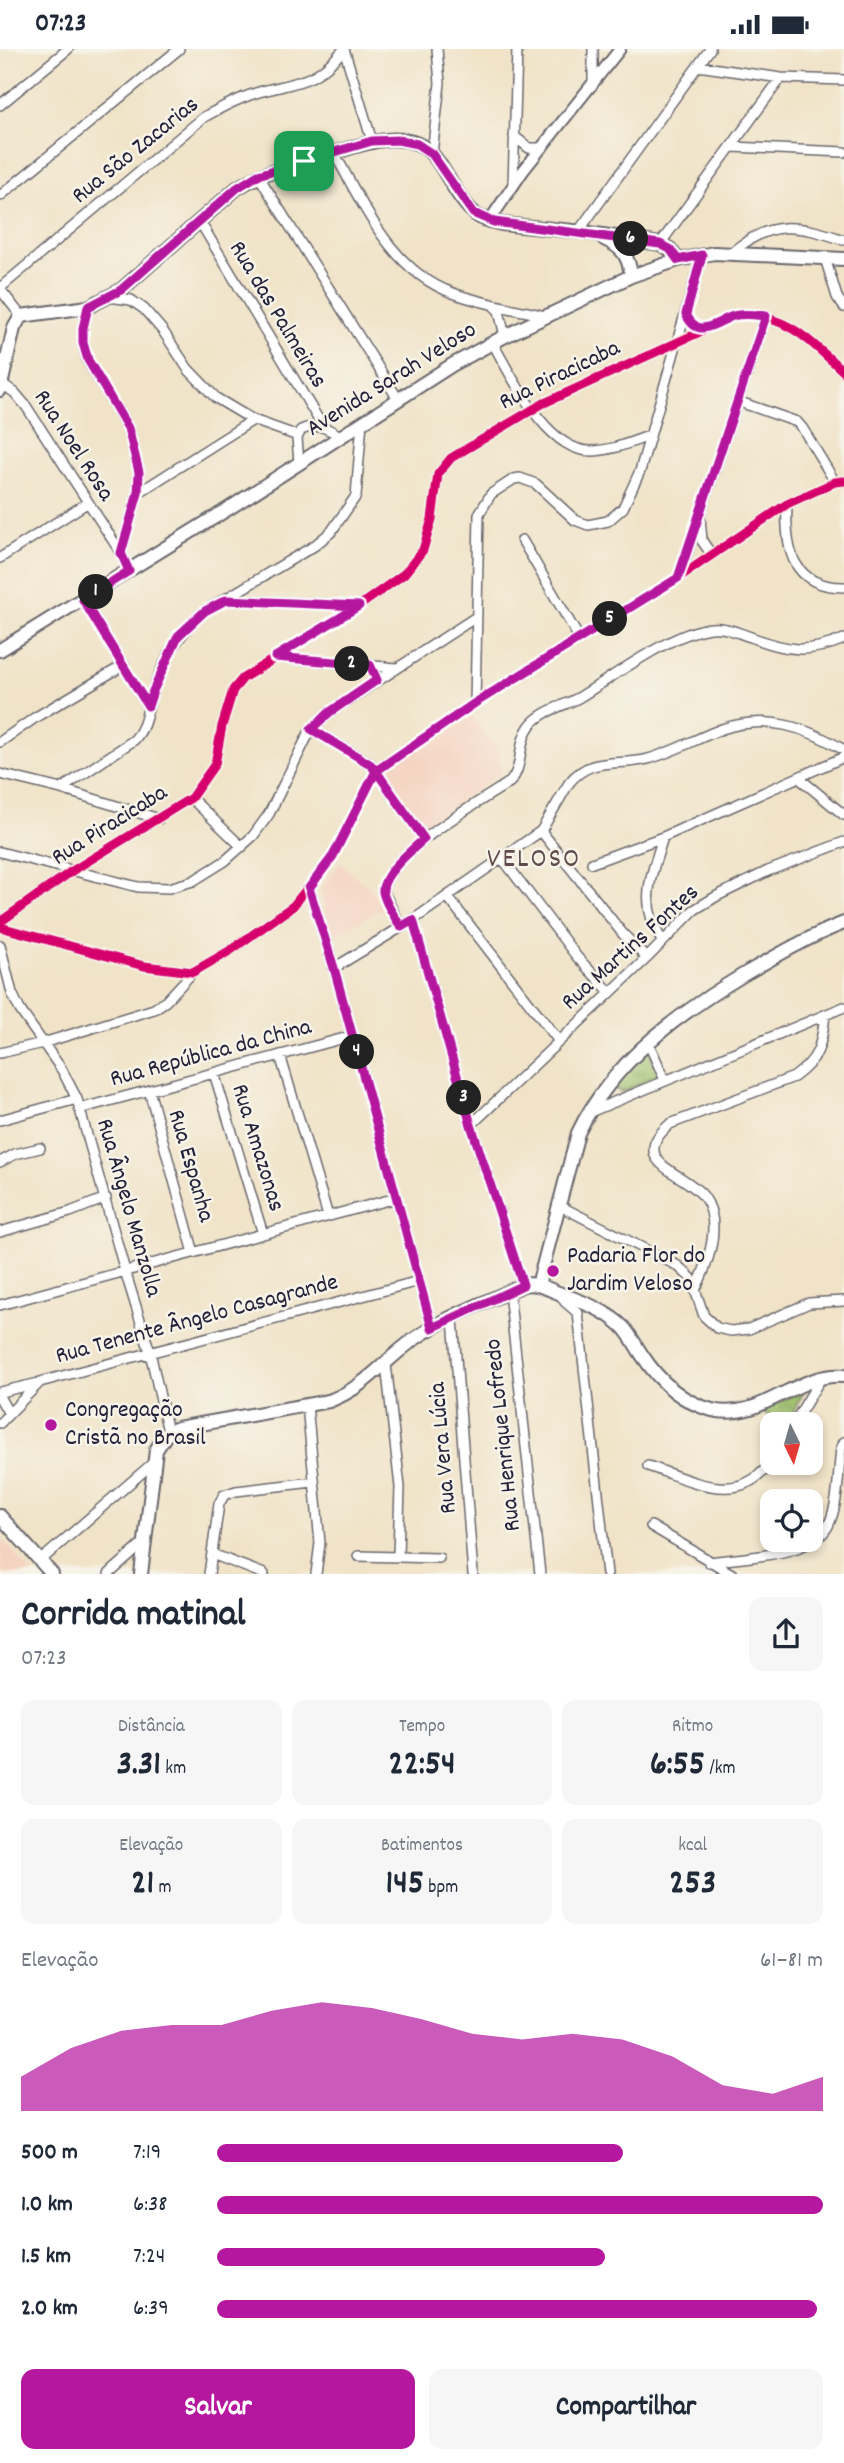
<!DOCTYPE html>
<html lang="pt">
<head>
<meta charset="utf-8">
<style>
	body { margin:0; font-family:Dekko,sans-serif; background:#f6f6f7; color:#1f2937; height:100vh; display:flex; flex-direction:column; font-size:26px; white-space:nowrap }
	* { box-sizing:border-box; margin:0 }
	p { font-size:23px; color:#747a83 }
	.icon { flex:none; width:38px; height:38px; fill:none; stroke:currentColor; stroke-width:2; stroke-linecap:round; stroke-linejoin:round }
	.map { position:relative; height:1525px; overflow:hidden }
	.panel { display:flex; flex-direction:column; background:#fff; flex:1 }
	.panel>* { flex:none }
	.needle { width:46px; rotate:175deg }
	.buttons { position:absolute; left:760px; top:1363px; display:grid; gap:14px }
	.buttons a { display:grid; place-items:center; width:63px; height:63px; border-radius:14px; background:#fff; box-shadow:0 4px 10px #0003; font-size:35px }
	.pin { position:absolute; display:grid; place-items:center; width:60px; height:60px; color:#fff; margin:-30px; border-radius:14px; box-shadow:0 4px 10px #0006 }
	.km { position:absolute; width:35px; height:35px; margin:-18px; border-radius:50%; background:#222; color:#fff; font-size:19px; line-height:35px; text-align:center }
	.round { display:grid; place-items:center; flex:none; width:74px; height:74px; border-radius:14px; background:#f6f6f7 }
	.headline { display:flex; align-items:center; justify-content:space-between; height:119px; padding:0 21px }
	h1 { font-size:38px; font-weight:800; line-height:52px }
	.stats { display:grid; grid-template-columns:repeat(3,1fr); gap:10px; height:119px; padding:7px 21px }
	.stats div { display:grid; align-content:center; border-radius:14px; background:#f6f6f7; text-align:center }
	.stats b { font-size:35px; font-weight:800 }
	.stats small { font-size:19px; font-weight:400 }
	.stats p { font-size:19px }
	.chart { height:196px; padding:14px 21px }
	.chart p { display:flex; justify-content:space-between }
	.chart svg { width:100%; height:126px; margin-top:7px; fill:#b5179e; opacity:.7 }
	.button { display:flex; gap:14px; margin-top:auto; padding:14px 21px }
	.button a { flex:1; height:80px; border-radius:14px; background:#b5179e; color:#fff; font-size:28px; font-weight:800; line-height:80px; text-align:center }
	.button a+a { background:#f6f6f7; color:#1f2937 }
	ul { padding:0 21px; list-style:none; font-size:23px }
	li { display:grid; grid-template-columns:112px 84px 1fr; align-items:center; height:52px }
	li i { height:18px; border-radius:9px; background:#b5179e }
	.status { display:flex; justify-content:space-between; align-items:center; height:49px; padding:0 35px; background:#fff; direction:ltr }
	.status svg { height:19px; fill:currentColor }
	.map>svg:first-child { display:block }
	.built { fill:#f5d3c1 }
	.grass { fill:url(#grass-tufts); stroke:#607152; stroke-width:2 }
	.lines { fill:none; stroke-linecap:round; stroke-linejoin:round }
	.minor-casing { stroke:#6a666c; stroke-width:12 }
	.tertiary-casing { stroke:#6a666c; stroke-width:14 }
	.secondary-casing { stroke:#6a666c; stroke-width:16 }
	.minor { stroke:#fff; stroke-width:9 }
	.tertiary { stroke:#fff; stroke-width:10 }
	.secondary { stroke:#fff; stroke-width:12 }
	.cycleway-casing { stroke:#f7f3e8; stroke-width:13 }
	.cycleway { stroke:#d6006c; stroke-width:9 }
	.route-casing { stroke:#fff; stroke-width:14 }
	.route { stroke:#b5179e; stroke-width:9 }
	.poi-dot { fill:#b5179e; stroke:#f7f3e8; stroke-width:2.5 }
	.labels { text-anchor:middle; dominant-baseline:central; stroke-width:5; stroke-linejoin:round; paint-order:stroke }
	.street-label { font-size:24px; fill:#22223b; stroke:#f7f3e8 }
	.poi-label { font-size:24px; fill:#22223b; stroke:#f7f3e8; text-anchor:start }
	.quarter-label { font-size:28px; letter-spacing:2px; fill:#604b4e; stroke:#f7f3e8 }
</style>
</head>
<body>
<div class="status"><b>07:23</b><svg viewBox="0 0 49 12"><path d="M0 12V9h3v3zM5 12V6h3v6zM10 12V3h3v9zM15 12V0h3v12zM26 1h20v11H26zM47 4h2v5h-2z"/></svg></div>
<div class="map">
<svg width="844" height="1525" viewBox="0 0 844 1525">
	<defs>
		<pattern id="grass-tufts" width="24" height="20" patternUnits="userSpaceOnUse" patternTransform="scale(1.75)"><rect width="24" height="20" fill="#9dc06a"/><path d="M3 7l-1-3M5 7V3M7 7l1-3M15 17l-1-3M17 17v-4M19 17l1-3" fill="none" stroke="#809c58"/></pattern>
	</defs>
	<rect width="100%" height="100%" fill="#f7f3e8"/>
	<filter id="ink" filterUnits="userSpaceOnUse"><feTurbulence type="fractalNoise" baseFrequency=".0143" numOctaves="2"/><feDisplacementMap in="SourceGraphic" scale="14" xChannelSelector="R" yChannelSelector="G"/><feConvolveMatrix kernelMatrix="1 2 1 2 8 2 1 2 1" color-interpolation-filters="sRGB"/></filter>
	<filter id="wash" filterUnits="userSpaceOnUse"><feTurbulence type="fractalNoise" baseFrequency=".00686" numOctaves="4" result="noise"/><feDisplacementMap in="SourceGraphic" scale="28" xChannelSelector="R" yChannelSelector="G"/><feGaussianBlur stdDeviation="1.57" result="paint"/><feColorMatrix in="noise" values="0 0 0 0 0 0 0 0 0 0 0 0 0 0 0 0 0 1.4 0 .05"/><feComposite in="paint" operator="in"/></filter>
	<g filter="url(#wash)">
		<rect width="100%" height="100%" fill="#f0e3c7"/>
		<path class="built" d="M472,667l28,38 1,19 -79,55 -39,-58z
			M340,814l31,26 12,19 -52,29 -11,-47z
			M0,1488l32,37h-32z"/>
		<path class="grass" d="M649,1002l10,23 -37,19 -8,-5 14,-20z
			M805,1340l-18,35 -28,-13z"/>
	</g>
	<g filter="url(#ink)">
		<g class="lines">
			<g class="minor-casing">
				<path id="minor" d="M344,0l28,92
					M698,17l83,12 63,2
					M593,36v-36
					M0,56l68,-56
					M514,87l15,12h14
					M732,98l112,5
					M334,104c30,52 57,118 119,140 30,11 62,16 93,23
					M432,105l8,-71 -3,-34
					M258,126l140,224
					M513,137l4,-137
					M0,147l179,-147
					M200,173l123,205
					M578,183l132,-183
					M660,195l121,-166
					M730,205c40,-35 66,-30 114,-14
					M825,209l12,39 7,10
					M0,239l204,-171c18,-10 35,-19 55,-25 40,-11 56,-8 85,-43
					M0,240l21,27
					M109,248l22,3 13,9 19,22 25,38 28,29 37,22 45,16
					M492,255l7,7 6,25
					M88,258l-5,21v15l4,17 41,68 11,44 -1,21 -17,60
					M492,293c20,34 54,109 99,109 20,0 40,-9 58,-15
					M0,333l15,11 11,13 95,147 8,18
					M737,352l60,21 6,7 32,53
					M299,414l-2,-25 4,-8c16,-7 25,-3 39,6
					M138,444l115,-73
					M787,455c-2,44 4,83 57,83
					M700,469l2,23 10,14
					M522,491l57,98
					M0,509l87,-55
					M679,528l87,-261
					M83,550l65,108
					M228,551l129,6
					M275,608l121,11
					M475,654l4,-189 12,-20 23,-15 6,-1 16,6 39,36 13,5 20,-4 15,-13 17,-37 62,-216
					M311,680l60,35 53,75
					M0,693l36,-25 88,-52
					M0,725l61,15 98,30
					M799,729l45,37
					M61,740l73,-49c13,-14 12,-28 18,-46 11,-33 26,-61 53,-83l109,-65 17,-14 25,-36 6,-74
					M191,749l51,49
					M541,782l82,103 24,24
					M0,803l138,35 31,1 24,-7 32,-20 28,-25 16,-22 42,-85 19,-17 146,-95
					M502,809l75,99 33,35
					M592,814l71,-26 181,-80
					M309,839l25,80 98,360
					M447,847l111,144
					M413,871l58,205 52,160
					M0,873l72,-51 119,-73 24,-34 7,-38 11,-36 10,-12 116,-72 45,-32 19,-24 9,-31 6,-45 13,-16 91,-54 193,-88c48,-6 76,26 109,56
					M0,878l144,39 49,6 38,-22 62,-44 40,-50 43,-85 99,-68 203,-125 109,-74 48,-22 9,-1
					M401,878l-18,-36c4,-37 96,-89 127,-109 14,-15 7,-38 19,-55 11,-16 33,-20 49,-29 34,-20 105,-75 143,-70 10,1 20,6 30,9 36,14 57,17 93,2
					M662,892c-24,-38 -11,-64 1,-104
					M0,896l12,48 8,17 42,60 15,29 48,172 25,81 18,80
					M334,919l79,-48 128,-89 28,-48c22,-28 50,-16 79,-24 26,-7 49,-21 74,-30 45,-15 84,-2 122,21
					M648,993l17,38
					M0,1004l43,-10 111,-34 12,-8 27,-29
					M280,1006l48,161
					M214,1024l49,161
					M149,1041l45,163
					M79,1060l273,-73
					M590,1063l254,-105
					M0,1071l77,-21
					M471,1076l176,-167 47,-48 23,-14 51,-25 76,-29
					M0,1113l15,-8 25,-6
					M560,1157l118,60 13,12 13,38 13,12 14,3 18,-2 60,-26 35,-2
					M0,1183l70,-20 36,-14
					M695,1241c13,-25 28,-67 9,-93 -18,-25 -79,-34 -34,-73l124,-47c26,-19 27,-31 31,-62
					M509,1243l31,282
					M559,1244l6,9 13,11 29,261
					M0,1256l396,-107
					M453,1270l20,255
					M386,1315l14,123 -2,69
					M0,1343l39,-9
					M0,1349l9,16
					M307,1356l13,138 -4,31
					M0,1374l40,-41 379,-101
					M793,1376l28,-47
					M648,1417c43,14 93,43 124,-6
					M651,1477l81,48
					M212,1505l52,20
					M358,1507l81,2
					M40,1512l113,-98
					M709,1513c31,-5 106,-5 120,-38 10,-22 9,-52 12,-75l3,-7
					M109,1525l36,-32
					M209,1525l10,-70 5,-9 12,-4 77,-9"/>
			</g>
			<g class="tertiary-casing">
				<path id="tertiary" d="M490,171l33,-49 97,-122"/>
			</g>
			<g class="secondary-casing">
				<path id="secondary" d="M604,190c18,8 25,17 27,37
					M0,341l14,-62 7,-12 67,-9 33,-17 116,-102c29,-18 58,-24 90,-33 31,-9 79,-30 106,0 14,17 24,43 40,57 6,7 20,10 29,12l81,8 77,12 10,5 8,11
					M0,601l228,-141 224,-144 53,-29 126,-60 47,-16 36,-7 130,6
					M538,1236l40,-152c35,-73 103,-121 170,-161 32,-18 62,-36 96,-49
					M0,1467l52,58
					M141,1525l15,-124 12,-18 10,-4 151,-27c39,-15 55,-41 87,-63 32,-23 72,-36 107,-53 16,-3 26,5 41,10 22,8 43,16 60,33 7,8 12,18 18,27 17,26 39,47 70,55 49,12 84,-38 132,-34"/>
			</g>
			<use href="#minor" class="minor"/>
			<use href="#tertiary" class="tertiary"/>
			<use href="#secondary" class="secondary"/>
			<g class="cycleway-casing">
				<path id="cycleway" d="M0,873l72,-51 119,-73 24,-34 7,-38 11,-36 10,-12 116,-72 45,-32 19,-24 9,-31 6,-45 13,-16 91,-54 193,-88c48,-6 76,26 109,56
					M0,878l144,39 49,6 38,-22 62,-44 40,-50 43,-85 99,-68 203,-125 109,-74 48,-22 9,-1"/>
			</g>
			<use href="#cycleway" class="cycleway"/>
		</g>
	</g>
	<g class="lines" filter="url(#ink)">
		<g class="route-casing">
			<path id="route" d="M304,112l-46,14 -21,13 -116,102 -33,17 -5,21v15l5,17 40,68 11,44 -1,21 -17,60 8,18 -46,29 65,106 5,-15 25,-55 27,-25 21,-11 133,6 -84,51 95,8 7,15 -47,32 -19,17 59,35 6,7 48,68c-12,11 -43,36 -41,53 2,12 12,25 18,35l12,-7 58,205 52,160 -91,43 -98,-360 -25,-80 24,-32 43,-85 99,-68 203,-125 88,-262c-11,-1 -22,-3 -33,0 -19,7 -35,24 -47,-2l16,-59 -24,5 -8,-11 -10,-5 -166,-22 -21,-9 -41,-59 -15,-10 -19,-4 -26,1 -68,20"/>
		</g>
		<use href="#route" class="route"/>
	</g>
	<g class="poi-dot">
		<circle cx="553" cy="1222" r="7"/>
		<circle cx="51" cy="1376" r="7"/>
	</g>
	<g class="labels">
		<g class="street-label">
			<text transform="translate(136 102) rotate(-39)">Rua São Zacarias</text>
			<text transform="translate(277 266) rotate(59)">Rua das Palmeiras</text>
			<text transform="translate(560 327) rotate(-26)">Rua Piracicaba</text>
			<text transform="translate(392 331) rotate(-32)">Avenida Sarah Veloso</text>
			<text transform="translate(73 397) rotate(57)">Rua Noel Rosa</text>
			<text transform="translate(110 777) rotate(-32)">Rua Piracicaba</text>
			<text transform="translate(631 899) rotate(-42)">Rua Martins Fontes</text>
			<text transform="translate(211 1005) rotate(-15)">Rua República da China</text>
			<text transform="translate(257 1099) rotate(73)">Rua Amazonas</text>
			<text transform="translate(190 1117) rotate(74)">Rua Espanha</text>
			<text transform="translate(128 1159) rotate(74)">Rua Ângelo Manzolla</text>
			<text transform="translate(197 1271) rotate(-15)">Rua Tenente Ângelo Casagrande</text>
			<text transform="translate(504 1386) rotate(-96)">Rua Henrique Lofredo</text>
			<text transform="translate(444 1399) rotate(-95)">Rua Vera Lúcia</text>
		</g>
		<g class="poi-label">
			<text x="567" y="1208">Padaria Flor do<tspan x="567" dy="28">Jardim Veloso</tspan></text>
			<text x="65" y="1362">Congregação<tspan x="65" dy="28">Cristã no Brasil</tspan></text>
		</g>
		<g class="quarter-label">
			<text x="534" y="812">VELOSO</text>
		</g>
	</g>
</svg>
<div class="buttons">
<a><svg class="needle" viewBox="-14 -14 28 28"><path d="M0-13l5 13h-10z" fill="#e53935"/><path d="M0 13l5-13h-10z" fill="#747a83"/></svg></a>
<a><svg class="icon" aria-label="locate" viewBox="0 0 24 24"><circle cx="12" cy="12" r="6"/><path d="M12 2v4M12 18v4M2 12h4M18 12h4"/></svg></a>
</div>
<div class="pin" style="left:304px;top:112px;background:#1e9e55"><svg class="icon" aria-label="arrive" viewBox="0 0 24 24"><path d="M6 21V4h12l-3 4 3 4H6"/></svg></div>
<b class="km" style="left:96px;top:543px">1</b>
<b class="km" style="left:352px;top:615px">2</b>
<b class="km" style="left:464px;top:1049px">3</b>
<b class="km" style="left:357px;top:1003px">4</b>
<b class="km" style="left:610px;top:570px">5</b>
<b class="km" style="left:631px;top:190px">6</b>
</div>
<section class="panel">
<div class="headline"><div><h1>Corrida matinal</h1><p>07:23</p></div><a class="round"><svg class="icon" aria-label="share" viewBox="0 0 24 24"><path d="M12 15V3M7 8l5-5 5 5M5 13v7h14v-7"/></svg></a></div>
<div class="stats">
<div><p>Distância</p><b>3.31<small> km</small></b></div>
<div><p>Tempo</p><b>22:54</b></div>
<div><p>Ritmo</p><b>6:55<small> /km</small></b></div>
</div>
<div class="stats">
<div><p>Elevação</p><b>21<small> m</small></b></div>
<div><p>Batimentos</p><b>145<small> bpm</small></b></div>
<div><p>kcal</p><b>253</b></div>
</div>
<div class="chart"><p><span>Elevação</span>61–81 m</p>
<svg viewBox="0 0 160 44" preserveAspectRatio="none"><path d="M0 44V32L10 22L20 16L30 14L40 14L50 9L60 6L70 8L80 12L90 17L100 19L110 17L120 19L130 25L140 35L150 38L160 32V44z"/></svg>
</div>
<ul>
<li><b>500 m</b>7:19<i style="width:67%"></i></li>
<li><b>1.0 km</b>6:38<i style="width:100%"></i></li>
<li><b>1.5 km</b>7:24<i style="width:64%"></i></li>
<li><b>2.0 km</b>6:39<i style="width:99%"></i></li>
</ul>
<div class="button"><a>Salvar</a><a>Compartilhar</a></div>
</section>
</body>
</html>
